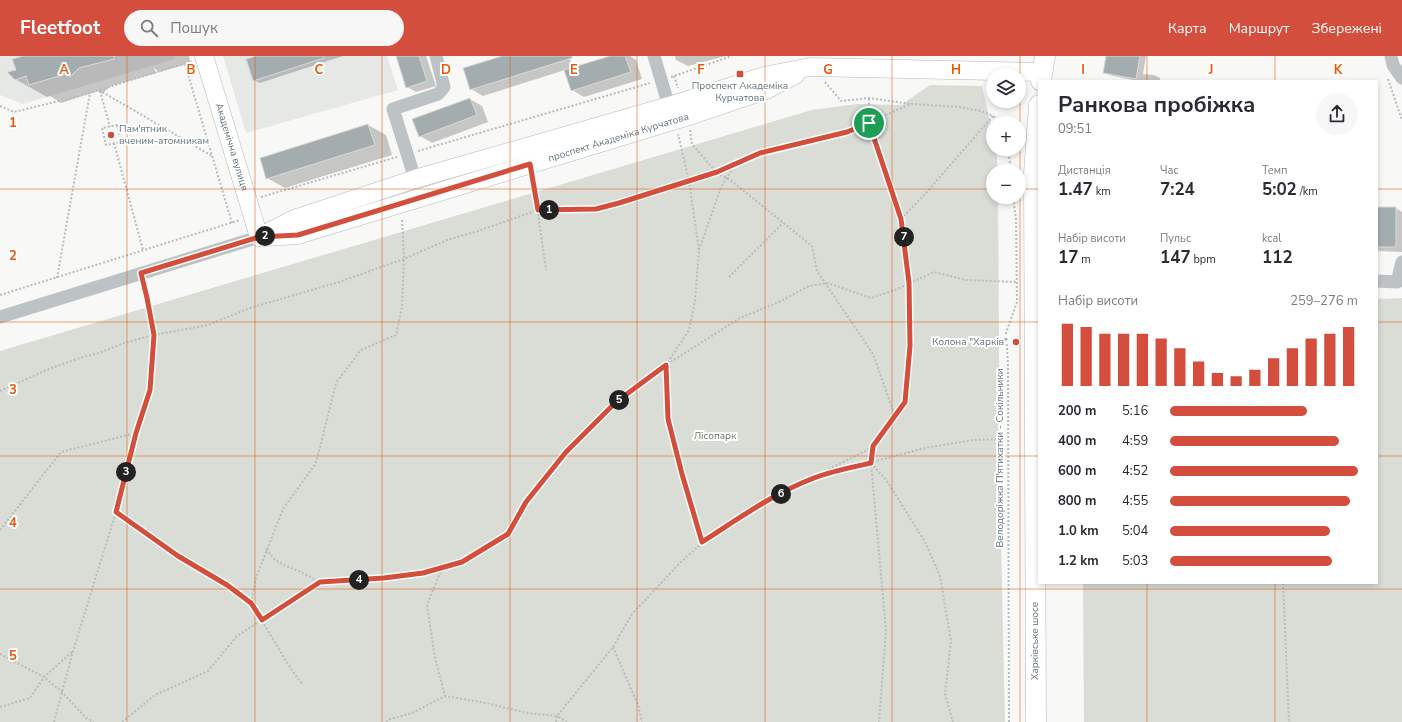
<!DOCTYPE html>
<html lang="uk">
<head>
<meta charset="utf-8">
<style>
	body { margin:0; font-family:"Nunito Sans",sans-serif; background:#f7f7f7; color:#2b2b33; height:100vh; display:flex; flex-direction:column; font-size:15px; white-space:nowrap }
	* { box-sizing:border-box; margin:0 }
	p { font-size:13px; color:#7c7c81 }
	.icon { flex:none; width:22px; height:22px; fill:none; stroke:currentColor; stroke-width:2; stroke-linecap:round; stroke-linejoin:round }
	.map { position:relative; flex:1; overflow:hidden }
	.details { position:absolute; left:1038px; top:24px; width:340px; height:504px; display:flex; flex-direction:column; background:#fff; border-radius:0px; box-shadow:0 2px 6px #0003 }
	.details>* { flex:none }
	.buttons { position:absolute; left:986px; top:12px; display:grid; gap:8px }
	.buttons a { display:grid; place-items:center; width:40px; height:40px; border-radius:50%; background:#fff; box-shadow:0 2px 6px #0003; font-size:20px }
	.pin { position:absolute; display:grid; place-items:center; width:34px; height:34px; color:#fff; margin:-17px; border:2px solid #fff; border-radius:50%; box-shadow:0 1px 4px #0007 }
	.km { position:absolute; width:20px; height:20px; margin:-10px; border-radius:50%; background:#222; color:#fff; font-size:11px; line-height:20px; text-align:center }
	.round { display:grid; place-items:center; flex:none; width:42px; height:42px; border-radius:21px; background:#f7f7f7 }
	.summary { display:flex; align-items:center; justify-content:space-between; height:68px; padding:0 20px }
	h1 { font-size:22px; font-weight:700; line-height:30px }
	.metrics { display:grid; grid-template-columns:repeat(3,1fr); gap:6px; height:68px; padding:4px 20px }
	.metrics div { display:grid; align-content:center }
	.metrics b { font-size:17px; font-weight:700 }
	.metrics small { font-size:11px; font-weight:400 }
	.metrics p { font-size:11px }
	.chart { height:112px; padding:8px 20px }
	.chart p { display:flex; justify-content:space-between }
	.chart svg { width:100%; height:72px; margin-top:4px; stroke:#d34e3c; stroke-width:6 }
	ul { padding:0 20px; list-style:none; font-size:13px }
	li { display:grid; grid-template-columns:64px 48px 1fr; align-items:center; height:30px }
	li i { height:10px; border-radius:5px; background:#d34e3c }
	header { display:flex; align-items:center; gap:24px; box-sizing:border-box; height:56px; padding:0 20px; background:#d34e3c; color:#fff }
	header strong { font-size:19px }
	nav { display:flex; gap:22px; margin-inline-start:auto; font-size:14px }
	.search { width:280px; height:36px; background:#f7f7f7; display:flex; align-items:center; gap:10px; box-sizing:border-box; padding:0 14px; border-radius:22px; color:#7c7c81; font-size:15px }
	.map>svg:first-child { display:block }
	.built { fill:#e6e8e6 }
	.green { fill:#d9ddd6 }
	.shadow { fill:#0003 }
	.building { fill:#a3adb0; stroke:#dadad8 }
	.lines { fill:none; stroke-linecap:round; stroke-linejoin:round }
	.secondary-casing { stroke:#b2b9bc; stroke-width:19 }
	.primary-casing { stroke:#b1b7ba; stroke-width:21 }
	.path { stroke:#b8bcbe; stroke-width:2; stroke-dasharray:2 2; stroke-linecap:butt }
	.street { stroke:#bdc3c5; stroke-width:13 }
	.secondary { stroke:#fff; stroke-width:18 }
	.primary { stroke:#fff; stroke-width:20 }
	.route-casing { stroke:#fff; stroke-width:8 }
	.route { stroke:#d34e3c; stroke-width:5 }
	.grid { fill:none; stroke:#e8590c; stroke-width:1; stroke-opacity:0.55 }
	.poi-dot { fill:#d34e3c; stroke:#fff; stroke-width:1.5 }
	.labels { text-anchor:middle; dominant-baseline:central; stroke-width:4; stroke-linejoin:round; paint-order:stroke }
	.poi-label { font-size:10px; fill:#66777e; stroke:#fff }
	.street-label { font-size:10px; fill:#66777e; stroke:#fff }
	.park-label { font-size:10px; fill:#6a7765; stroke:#fff }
	.grid-label { font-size:13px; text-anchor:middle; font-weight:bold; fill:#e8590c; stroke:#fff; stroke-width:4; stroke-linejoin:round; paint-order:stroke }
</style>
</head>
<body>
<header>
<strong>Fleetfoot</strong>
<div class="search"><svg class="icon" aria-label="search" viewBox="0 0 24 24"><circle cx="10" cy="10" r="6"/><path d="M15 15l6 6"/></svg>Пошук</div>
<nav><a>Карта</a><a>Маршрут</a><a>Збережені</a></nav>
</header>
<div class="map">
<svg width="1402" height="666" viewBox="0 0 1402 666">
	<rect width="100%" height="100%" fill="#f8f8f6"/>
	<path class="built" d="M0,0h174l1,3 -152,45 -23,-9z
		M223,0h164l11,34 -152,43z"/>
	<path class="green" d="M930,29l52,1 11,47v16h3l2,22h-5v26h5l2,300 5,225h-1005v-371l812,-241 45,-6 44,1z
		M1402,242v424h-318l-1,-139h294v-284z"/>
	<path class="shadow" d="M27,0h162l2,7 -31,9 -7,-4 4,5 -46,13 -9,8 -4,-3 -37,12 -11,-7 -3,1 -32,-18 2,-8z
		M259,0h84l-83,27 -6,-3z
		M397,0h29l10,30 -20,6 -9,-5z
		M506,0h63l4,13 40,-13h17l6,4 6,19 -58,18 -12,-7 -7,-20 -82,26 -12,-7z
		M675,0h51l-38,10 -12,-6z
		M1106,0h40l-3,18 11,1 6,3v3h-23l-28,-6 -5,-3z
		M470,43l12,7 6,16 -56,21 -12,-7z
		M368,69l18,10 6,20 -107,33 -18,-10 -6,-20z
		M1377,152h19l6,4v40l-25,-1z"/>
	<path class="building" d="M23,0h91v3l-35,9 -9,9 -1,-4 -40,12 -3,-9 -11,4 -8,-8 9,-2 -4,-11z
		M256,0h68v2l-71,23 -7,-22z
		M396,0h23l8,25 -21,7z
		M502,0h70v2l-102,32 -7,-22z
		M610,0h15l6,16 -60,19 -7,-21z
		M1106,0h34l-4,23 -33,-6z
		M470,42l7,17 -58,22 -7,-18z
		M368,68l7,21 -109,34 -6,-21z
		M1377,151h19v40h-19z"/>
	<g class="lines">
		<g class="secondary-casing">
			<g id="secondary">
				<path id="s1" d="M204,0l55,181"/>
				<path d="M259,181l35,-18 121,-40 254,-73 95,-30 46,-9 232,5"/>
				<path id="s2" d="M264,181l34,-2 388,-118 80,-27 29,-15"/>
			</g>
		</g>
		<g class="primary-casing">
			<path id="primary" d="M1041,25l4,-25
				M1036,666l-2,-549 5,-68"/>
		</g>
		<path class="path" d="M185,8l47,159
			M674,20l4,12
			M671,21l61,-21
			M1388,23l14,41
			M825,26l16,19 28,-3 42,6
			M99,34l113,66
			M100,35l10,36
			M0,50l14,6 69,-17 109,-34
			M117,69l4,17 -15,3 -4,-17z
			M690,74l2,14 25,29 12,6 83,67 5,25 56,83 22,62
			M114,87l29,107
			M1008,93l3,22
			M418,95l232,-68
			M533,122l13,92
			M261,141l136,-40
			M901,163l25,-26 67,-77
			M699,194l22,-63 13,-21
			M729,221l54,-54
			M57,222l33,-185
			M0,239l240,-75
			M0,335l49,-22 31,-11 19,-5 25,-10 30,-8 54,-10 42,-17 89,-26 65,-23 43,-19 31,-9 60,-21 58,-1 23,-6 98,-30 43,-20 87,-21 64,-28 49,3 21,4 12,5 7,5 1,2
			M873,390l-2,17 15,168 -7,91
			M871,407l16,18 38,61 15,34 11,65 -6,53 8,28
			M819,420l106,-28 48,-8 34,-1
			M116,456l62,44 49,29 24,18 40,66 12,16
			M0,474l61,-78 75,-19
			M702,487l-20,-69 -13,-55 -3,-54 74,-47 39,-16 30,-16 19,-3 43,15 24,-8 39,-18 32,8 51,2
			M266,493l9,11 11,6 13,5 21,11
			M442,512l-15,37 8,53 10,38 41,7 41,10 30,3 56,-69 19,-33 49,-52 21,-19 52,-34 30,-17 81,-41 8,-5 32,-44 5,-56 -1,-63 -8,-64 -32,-96v-25
			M1283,527l6,139
			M251,547l5,-25 27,-69 33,-46 20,-80 25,-33 35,-15 6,-28 2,-48 -2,-41
			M613,591l25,58 4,17
			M0,598l44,23 18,15 24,26 8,4
			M0,651l30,-9 14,-21 28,-25
			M54,666l19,-71 43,-139 20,-79 14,-43 4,-55 -10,-51
			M122,666l33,-27 53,-24 29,-35 83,-54 64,-4 39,-5 39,-11 46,-28 18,-32 40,-51 50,-49 50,-37 23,-35 6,-29 4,-50 -10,-70 -11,-47
			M386,666l4,-3 22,-6 33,-17
			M556,666l1,-6 10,6
			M1009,666l-1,-357 -2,-32 11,-31 -1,-83 -3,-22"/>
		<path class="street" d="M654,0l17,57
			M1391,0l2,9 9,13
			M415,123l-22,-70 45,-15 6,-7 -8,-31
			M1377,225l20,1 5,-20
			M0,261l259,-80"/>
		<use href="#secondary" class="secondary"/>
		<use href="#primary" class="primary"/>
	</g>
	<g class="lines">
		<g class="route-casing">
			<path id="route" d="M869,67l32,96 8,64 1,63 -5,56 -32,44 -2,17c-18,4 -39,8 -57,15 -40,15 -76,41 -112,64l-20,-68 -14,-55 -2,-54 -50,37 -50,50 -40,50 -18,32 -46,28 -39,11 -39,5 -64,4 -58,38 -11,-17 -24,-18 -49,-29 -62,-44 20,-79 14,-43 4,-55 -7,-37 -6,-25 118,-36 39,-2 232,-71 8,46 58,-1 23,-6 98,-31 43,-19 87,-21z"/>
		</g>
		<use href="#route" class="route"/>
	</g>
	<path class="grid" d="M127,0v666M255,0v666M382,0v666M510,0v666M637,0v666M765,0v666M892,0v666M1020,0v666M1147,0v25M1275,0v25M0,133h993M1019,133h20M1377,133h25M0,266h1039M1377,266h25M0,400h1039M1377,400h25M1147,527v139M1275,527v139M0,533h1402"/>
	<g class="poi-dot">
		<rect x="736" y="14" width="8" height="8" rx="2"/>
		<circle cx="111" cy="79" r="4"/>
		<circle cx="1016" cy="286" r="4"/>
	</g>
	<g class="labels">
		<g class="poi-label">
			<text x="740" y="30">Проспект Академіка<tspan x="740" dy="12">Курчатова</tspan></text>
			<text x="119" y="73" text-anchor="start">Пам'ятник<tspan x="119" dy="12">вченим-атомникам</tspan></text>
			<text x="1008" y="286" text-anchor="end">Колона "Харків"</text>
		</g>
		<g class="street-label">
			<text stroke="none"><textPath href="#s2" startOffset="369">проспект Академіка Курчатова</textPath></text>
			<text stroke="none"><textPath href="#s1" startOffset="95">Академічна вулиця</textPath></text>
			<text transform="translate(1000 402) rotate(-90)">Велодоріжка П'ятихатки - Сокільники</text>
			<text transform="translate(1035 585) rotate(-90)">Харківське шосе</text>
		</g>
		<g class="park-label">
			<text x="715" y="380">Лісопарк</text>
		</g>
	</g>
	<g class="grid-label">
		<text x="64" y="18">A</text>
		<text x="191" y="18">B</text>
		<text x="319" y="18">C</text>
		<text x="446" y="18">D</text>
		<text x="574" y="18">E</text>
		<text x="701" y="18">F</text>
		<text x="828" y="18">G</text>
		<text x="956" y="18">H</text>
		<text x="1083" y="18">I</text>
		<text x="1211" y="18">J</text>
		<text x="1338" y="18">K</text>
		<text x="13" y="71">1</text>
		<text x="13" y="204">2</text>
		<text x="13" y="338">3</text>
		<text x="13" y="471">4</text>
		<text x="13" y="604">5</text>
	</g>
</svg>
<div class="buttons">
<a><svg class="icon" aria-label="layers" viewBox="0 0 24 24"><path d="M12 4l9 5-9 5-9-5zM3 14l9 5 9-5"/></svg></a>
<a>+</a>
<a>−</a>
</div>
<div class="pin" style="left:869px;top:67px;background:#1e9e55"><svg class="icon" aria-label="arrive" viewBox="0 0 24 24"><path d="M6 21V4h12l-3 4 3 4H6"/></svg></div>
<b class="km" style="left:549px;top:154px">1</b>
<b class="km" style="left:265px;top:180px">2</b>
<b class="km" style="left:126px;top:416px">3</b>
<b class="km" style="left:359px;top:524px">4</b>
<b class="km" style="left:619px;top:344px">5</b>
<b class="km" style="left:781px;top:438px">6</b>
<b class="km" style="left:904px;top:181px">7</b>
<section class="details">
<div class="summary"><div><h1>Ранкова пробіжка</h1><p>09:51</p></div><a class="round"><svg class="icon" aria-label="share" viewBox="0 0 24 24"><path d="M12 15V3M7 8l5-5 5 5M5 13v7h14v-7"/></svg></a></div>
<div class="metrics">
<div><p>Дистанція</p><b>1.47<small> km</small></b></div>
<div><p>Час</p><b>7:24</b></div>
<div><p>Темп</p><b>5:02<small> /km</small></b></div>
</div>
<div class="metrics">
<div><p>Набір висоти</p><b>17<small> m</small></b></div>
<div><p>Пульс</p><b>147<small> bpm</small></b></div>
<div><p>kcal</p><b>112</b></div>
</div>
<div class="chart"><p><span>Набір висоти</span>259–276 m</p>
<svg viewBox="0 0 160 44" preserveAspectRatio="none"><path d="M5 44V6M15 44V8M25 44V12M35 44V12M45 44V12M55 44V15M65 44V21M75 44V29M85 44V36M95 44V38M105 44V34M115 44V27M125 44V21M135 44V15M145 44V12M155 44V8"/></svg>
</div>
<ul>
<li><b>200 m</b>5:16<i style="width:73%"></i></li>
<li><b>400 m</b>4:59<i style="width:90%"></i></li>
<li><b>600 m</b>4:52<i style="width:100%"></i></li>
<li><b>800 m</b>4:55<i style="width:96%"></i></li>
<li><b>1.0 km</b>5:04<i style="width:85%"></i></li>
<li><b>1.2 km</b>5:03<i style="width:86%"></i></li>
</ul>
</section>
</div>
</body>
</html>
